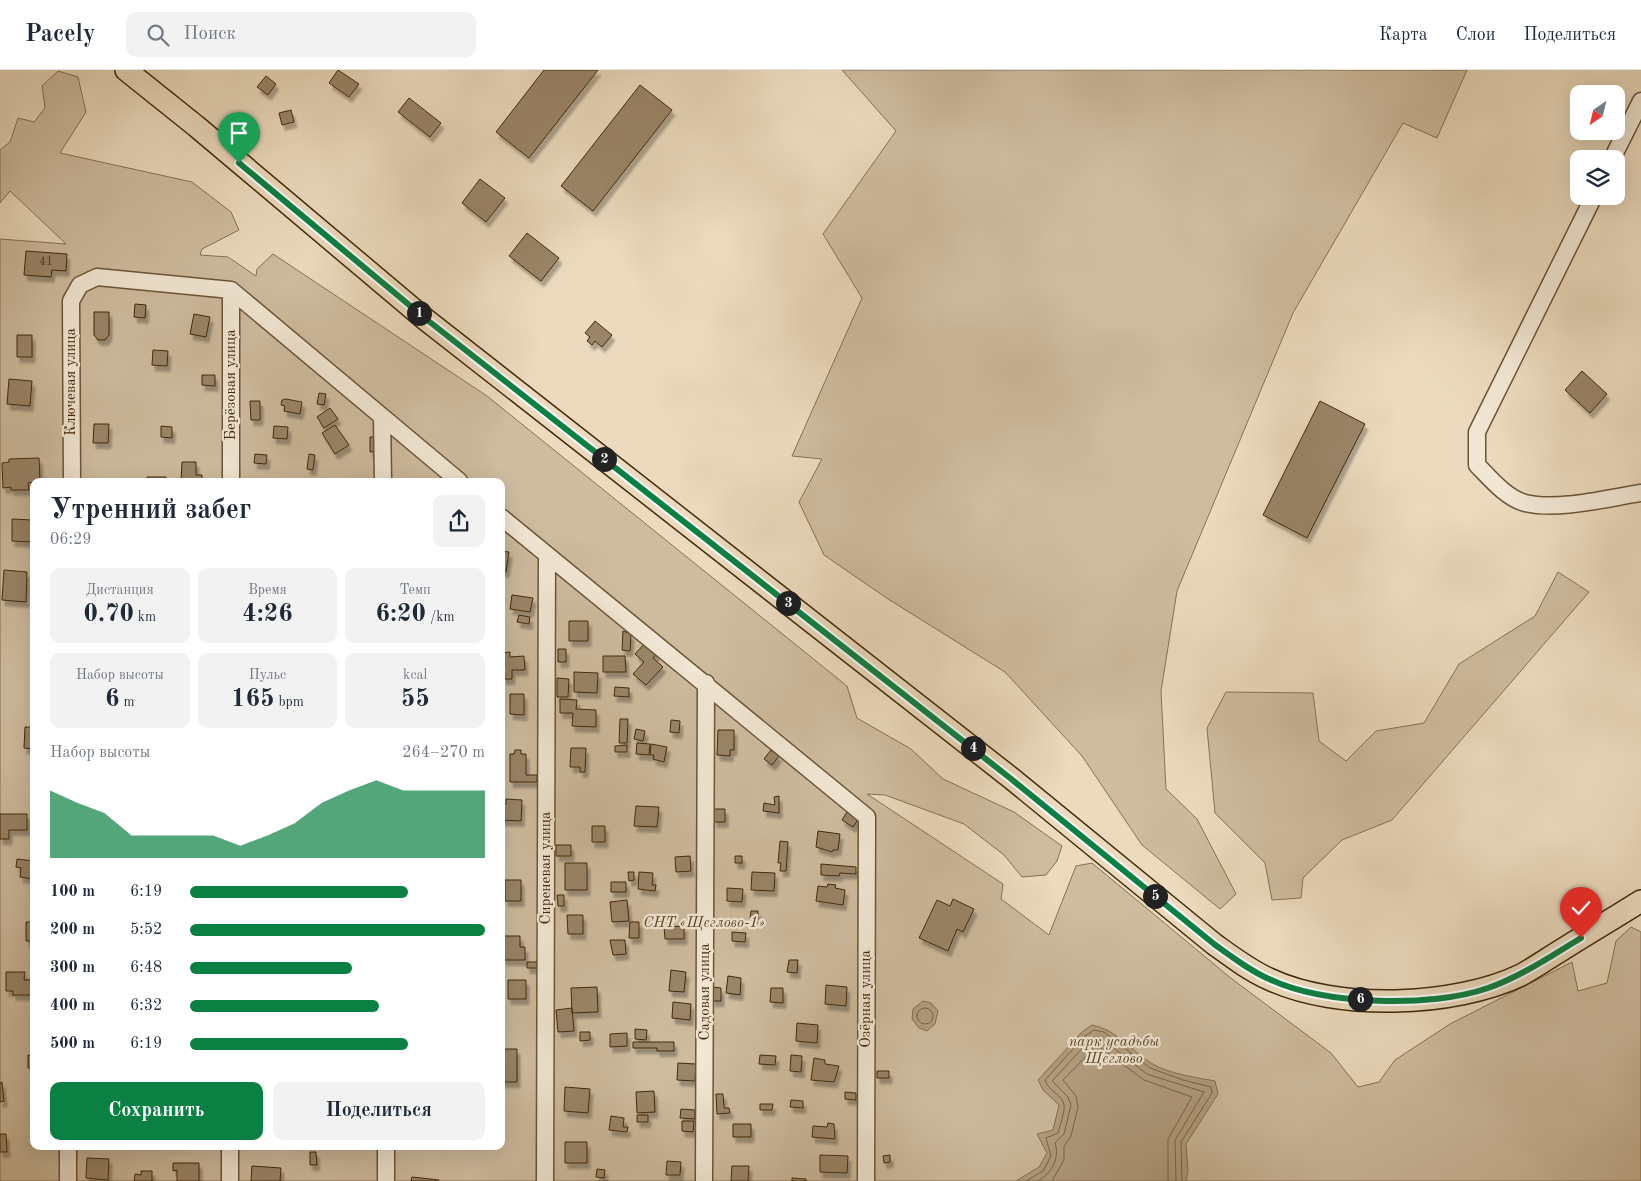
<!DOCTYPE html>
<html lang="ru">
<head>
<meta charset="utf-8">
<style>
	body { margin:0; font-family:"Old Standard TT",serif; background:#f2f2f3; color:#1f2937; height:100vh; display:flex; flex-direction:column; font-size:19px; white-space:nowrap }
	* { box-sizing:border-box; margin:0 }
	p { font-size:16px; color:#747a83 }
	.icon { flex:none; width:28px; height:28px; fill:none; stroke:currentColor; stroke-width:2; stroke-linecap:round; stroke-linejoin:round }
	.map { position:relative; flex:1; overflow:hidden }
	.details { position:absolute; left:30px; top:408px; width:475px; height:672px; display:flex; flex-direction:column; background:#fff; border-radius:10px; box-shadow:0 5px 20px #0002 }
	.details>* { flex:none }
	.needle { width:32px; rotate:215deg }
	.fabs { position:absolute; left:1570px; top:15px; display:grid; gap:10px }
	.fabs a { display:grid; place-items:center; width:55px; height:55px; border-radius:10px; background:#fff; box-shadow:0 5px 20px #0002; font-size:25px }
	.pin { position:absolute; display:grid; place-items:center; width:42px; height:42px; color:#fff; margin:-51px -21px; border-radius:50% 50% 50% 0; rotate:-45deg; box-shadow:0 0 5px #0007 }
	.pin .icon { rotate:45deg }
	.km { position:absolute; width:25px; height:25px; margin:-12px; border-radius:50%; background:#222; color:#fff; font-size:14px; line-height:25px; text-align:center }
	.round { display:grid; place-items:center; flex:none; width:52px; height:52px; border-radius:10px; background:#f2f2f3 }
	.summary { display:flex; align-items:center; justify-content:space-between; height:85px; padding:0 20px }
	h1 { font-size:28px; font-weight:700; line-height:38px }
	.metrics { display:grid; grid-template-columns:repeat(3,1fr); gap:8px; height:85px; padding:5px 20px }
	.metrics div { display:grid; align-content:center; border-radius:10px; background:#f2f2f3; text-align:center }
	.metrics b { font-size:25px; font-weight:700 }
	.metrics small { font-size:14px; font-weight:400 }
	.metrics p { font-size:14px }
	.chart { height:140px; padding:10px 20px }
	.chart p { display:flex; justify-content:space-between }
	.chart svg { width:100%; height:90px; margin-top:5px; fill:#0b8043; opacity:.7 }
	.cta { display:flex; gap:10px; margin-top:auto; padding:10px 20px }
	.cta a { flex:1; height:58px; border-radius:10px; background:#0b8043; color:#fff; font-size:20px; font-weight:700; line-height:58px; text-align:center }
	.cta a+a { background:#f2f2f3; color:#1f2937 }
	ul { padding:0 20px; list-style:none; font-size:16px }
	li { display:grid; grid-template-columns:80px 60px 1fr; align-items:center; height:38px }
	li i { height:12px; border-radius:6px; background:#0b8043 }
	header { display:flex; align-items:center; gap:30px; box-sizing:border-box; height:70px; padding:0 25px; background:#fff; border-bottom:1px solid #e0e1e3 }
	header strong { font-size:24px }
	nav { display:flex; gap:28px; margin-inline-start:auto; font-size:18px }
	.search { width:350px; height:45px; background:#f2f2f3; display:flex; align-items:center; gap:12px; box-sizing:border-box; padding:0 18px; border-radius:10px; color:#747a83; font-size:19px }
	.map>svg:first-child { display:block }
	.green { fill:#cebc9f; stroke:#887254; fill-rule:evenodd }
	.water { fill:#b29e80; stroke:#856f51 }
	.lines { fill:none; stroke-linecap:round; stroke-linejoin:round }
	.shore { stroke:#7a6445; stroke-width:1 }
	.building { fill:#9a8567; stroke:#42290a; filter:url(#shadow) }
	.minor-casing { stroke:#6c5537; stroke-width:19 }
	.major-casing { stroke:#42290a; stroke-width:24 }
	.minor { stroke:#f2e7d4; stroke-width:16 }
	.major { stroke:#ebdabd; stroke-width:21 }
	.route-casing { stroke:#fff; stroke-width:10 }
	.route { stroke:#0b8043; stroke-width:6 }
	.labels { text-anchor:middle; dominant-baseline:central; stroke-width:4.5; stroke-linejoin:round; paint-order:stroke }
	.number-label { font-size:12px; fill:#584021 }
	.street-label { font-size:15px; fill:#42290a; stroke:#f2e7d4 }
	.park-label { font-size:15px; font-style:italic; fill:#5e4628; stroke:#f2e7d4 }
</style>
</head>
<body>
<header>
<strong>Pacely</strong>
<div class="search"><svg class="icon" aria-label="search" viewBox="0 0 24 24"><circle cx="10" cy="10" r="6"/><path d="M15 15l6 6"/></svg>Поиск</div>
<nav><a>Карта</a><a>Слои</a><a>Поделиться</a></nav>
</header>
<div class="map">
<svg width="1641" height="1111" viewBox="0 0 1641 1111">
	<defs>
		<filter id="shadow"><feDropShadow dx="3" dy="5.5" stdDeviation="1" flood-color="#0004"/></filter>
	</defs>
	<rect width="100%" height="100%" fill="#ebdabd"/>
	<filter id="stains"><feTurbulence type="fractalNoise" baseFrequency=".004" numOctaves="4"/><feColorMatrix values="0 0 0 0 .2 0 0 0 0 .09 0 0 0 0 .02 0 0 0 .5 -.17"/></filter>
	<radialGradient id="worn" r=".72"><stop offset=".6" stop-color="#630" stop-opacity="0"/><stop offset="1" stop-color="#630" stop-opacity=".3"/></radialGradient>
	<path class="green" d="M842,0h625l-30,68 -34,-15 -110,190 -116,278 -16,100 5,98 31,30 39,75 -16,15 -78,-64 -60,-89 -77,-84 -117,-73 -64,-44 -25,-53 23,-43 -30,-3 70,-158 -39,-64 73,-103z
		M58,1l20,6 8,35 -26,41 132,29 39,30 8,18 -37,19 -2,6 28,2 28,19 1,-7 16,-15 214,142 360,290 10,32 54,31 32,30 71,33 48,34 -5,15 -11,14 -24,2 -18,-22 -40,-31 -79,-29 -18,-1 136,90 -2,15 48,36 27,-69 16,-3 140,116 99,74 27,34 21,-5 16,-22 55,-36 122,-62 6,29 29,-8 9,-42 15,-14 10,5v249h-1641v-942l66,5 -56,-53 -10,12v-53l10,-8 8,-24 16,4 11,-14 -3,-22zM34,411h467v665h-467z
		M1558,502l31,20 -197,228 -50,20 -39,38 -2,20 -29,2 -7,-37 -50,-50 -8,-85 19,-36 87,1 6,48 27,20 30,-30 48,-8 35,-59 76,-48z"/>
	<path class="water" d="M923,931l8,2 7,8 -3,13 -8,7 -8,-3 -7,-9 1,-10z
		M1092,955c23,4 39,25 59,38 18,11 43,14 64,18l3,13 -32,50 2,27 -2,10h-170l23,-14 8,-14 -10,-19 16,-4 6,-25 -16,-15 -5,-10 44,-48z"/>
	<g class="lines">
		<path class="shore" d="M917 946a8 8 0 1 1 16 0a8 8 0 1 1-16 0Z
			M1026,1111l17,-10 8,-15 -5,-18 12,-5c2,-8 7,-21 6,-28 -1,-10 -17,-15 -19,-25l40,-44 9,-6 10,2 46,36 33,12 28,7 1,6 -31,49 1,39
			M1038,1111c14,-8 22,-23 17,-38l9,-9 7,-29 -3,-8 -16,-16 37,-40 6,-4 6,1 46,36 57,18 -29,48 1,41
			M1052,1111l12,-21v-14l7,-10 7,-29 -2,-11 -13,-16 34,-35 47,35 48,17 -24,42v42"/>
	</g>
	<path class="building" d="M338,0l21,14 -10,13 -20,-14z
		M544,0h54l-69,88 -33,-26z
		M266,6l10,8 -8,11 -11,-8z
		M640,15l32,25 -79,101 -32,-25z
		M409,28l32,25 -11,14 -32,-25z
		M291,40l3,12 -12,3 -3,-12z
		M480,109l25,19 -19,24 -24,-19z
		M527,163l32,25 -18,23 -32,-25z
		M26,181l41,3 -1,17 -14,-1 -1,7 -27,-2z
		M135,234l11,1 -1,13 -11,-1z
		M94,242h15v23l-4,5h-7l-4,-5z
		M194,244l16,3 -4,20 -16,-3z
		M595,251l17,14 -10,12 -7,-6 -3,4 -5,-4 3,-4 -5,-4z
		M17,265h15v22h-15z
		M153,280l15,1 -1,15 -15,-1z
		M1582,301l25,23 -17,19 -25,-23z
		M202,305h13v11l-13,-1z
		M9,309l23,2 -2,25 -23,-2z
		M319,323l7,1 -2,11 -7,-1z
		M286,329l16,3 -2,12 -16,-3 1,-5 -4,-1 1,-5z
		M250,331h10v19h-9z
		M1320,331l45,23 -58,114 -44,-23z
		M330,338l8,11 -14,9 -7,-11z
		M94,354h15l-1,19h-15z
		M335,355l14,20 -14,9 -13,-21z
		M161,356l11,1v11l-11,-1z
		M274,356l14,1 -1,12 -14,-1z
		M370,367h9v14l-9,1z
		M255,384l12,1 -1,9 -12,-1z
		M309,384l6,1 -2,15 -6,-1z
		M39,388l1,23 -12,2 1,7h-18v-3l-8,1 -1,-25 7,-1v-3z
		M182,392h14v13h6v6h-21z
		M147,407h19v4h-19z
		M91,409l24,1v1h-24z
		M12,449l20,1v22l-20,-1z
		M501,481l8,1 -3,20 -5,-1z
		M4,500l23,2 -1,30 -24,-2z
		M512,525l21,3 -3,14 -20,-3z
		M519,545l11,2 -1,7 -12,-2z
		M569,551h19v20h-19z
		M623,561l8,3 -1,17 -8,-1z
		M647,571l11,11 -5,6 10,9 -17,18 -13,-11 11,-12 -9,-8z
		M558,579h8v13h-8z
		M510,582v5l14,-1 1,14h-13v9h-9l-1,-26z
		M603,586h22l1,16h-23z
		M574,602l24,1 -1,20 -23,-1z
		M557,608l12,1 -1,18h-11z
		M615,617l14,1v9l-15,-1z
		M510,624h14v21l-14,-1z
		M560,629l17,1 -1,9 20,1v17l-24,-1 1,-13h-13z
		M620,649h8l-1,24h-8z
		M671,650l9,1 -1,12 -9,-1z
		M25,657h9v22l-10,-1z
		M636,659l9,2 -2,10 -9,-2z
		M718,660h16v20h-4v6l-13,-1z
		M637,673l13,1 -1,11 -13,-1z
		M651,674l16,3 -3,15 -11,-3 1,-4h-4z
		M627,675v7h-12v-6z
		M571,678h15l-1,24h-5v-5h-10z
		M515,680h6v4h5v21h11v7h-27v-28h4z
		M771,680l8,6 -7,9 -8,-6z
		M779,726v17l-16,-2 1,-8 11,2 -1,-8z
		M506,729l16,1 -1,21 -20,-1 1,-16h4z
		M636,736l23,1 -2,20 -23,-1z
		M714,739h11v13h-11z
		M847,742l11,8 -5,7 -11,-7z
		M0,744h27v16h-18v9h-9z
		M592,756h13v16h-13z
		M818,761l22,3 -2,16h-5l-1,2 -16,-5z
		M780,771l8,1 -2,29h-6l1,-8h-3z
		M556,775h15v11h-15z
		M690,786l1,15 -15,1 -1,-15z
		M735,786h7v7h-7z
		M17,789l17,2v18l-14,-2 1,-9 -5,-1z
		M565,793h22v27h-22z
		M821,794l35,3v7l-16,-1 -1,3 -18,-1z
		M628,802h6v8l-5,1z
		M639,802l14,1 -1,12h4l-1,6 -17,-2z
		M752,802l23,1 -1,18 -23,-1z
		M505,810h16v21h-16z
		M611,812h15v10h-15z
		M828,814l8,1 -1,3 10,2 -2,15 -27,-4 2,-15 9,1z
		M727,818l16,1 -1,13 -15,-1z
		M557,825h7v11h-6z
		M953,829l21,10 -11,23 -6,-3 -9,22 -29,-13 18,-38 13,6z
		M627,830l2,21 -17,1 -2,-20z
		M751,841h7v8l-8,-1z
		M567,845h16v19h-15z
		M26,852h8v19h-8z
		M630,852h9v16h-10z
		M684,856v13h-19l-1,-12z
		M732,862l14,1 -1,9 -13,-1z
		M503,866h17v11h5v13h-22z
		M610,870h15l1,14 -13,1z
		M789,890h9l-1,13 -10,-1z
		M527,892h10v6h-10z
		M671,900l15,2 -2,20 -15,-1z
		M6,902h19l-1,8h8v15h-19v-4h-7z
		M728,906l13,2 -1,17 -14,-2z
		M508,910h18v19h-18z
		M826,915l21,2 -1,19 -21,-2z
		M597,917l1,25 -26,1 -1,-25z
		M712,917l9,1v13h-9z
		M771,918h12v15l-13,-1z
		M673,932l18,2 -1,16 -18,-2z
		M572,938l2,23 -16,1 -2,-22z
		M797,953l21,2 -1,18 -21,-2z
		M635,959l12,1 -1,10 -11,-1z
		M580,962h10v8l-10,1z
		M627,963v13l-17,1v-13z
		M633,972h41v9h-17v-3h-24z
		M501,979h16v33h-16z
		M28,985l6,1v12h-6z
		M760,985l16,1 -1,9 -16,-1z
		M791,985l11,1 -1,16 -11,-1z
		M814,988l11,2v4l14,2 -5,16 -23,-2z
		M678,993l18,1 -1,17 -18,-1z
		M877,1001h12v7h-12z
		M2,1012l2,19 -4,1v-19z
		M565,1017l25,2 -2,24 -24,-2z
		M654,1021l1,21 -18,1 -1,-21z
		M845,1022l11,1v7l-11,-1z
		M716,1024h7l1,14h5l1,5 -13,1z
		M791,1030l12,1v7l-13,-1z
		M760,1034h13l-1,6h-12z
		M681,1039l14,1v9l-15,-1z
		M637,1045h11v7h-11z
		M611,1046l13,2 -1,9h5l-1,5 -18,-2z
		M682,1051h12l-1,11 -11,-1z
		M828,1053l6,1 1,15 -23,-2 1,-11 14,1z
		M733,1054h18v13h-18z
		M0,1064h6l1,18h-7z
		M565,1072h22v21h-22z
		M310,1082h6l1,13h-7z
		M820,1085l28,1 -1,17 -27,-1z
		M890,1085v7l-6,1 -1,-7z
		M87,1088l22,1 -1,21 -22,-2z
		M667,1091l14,1 -1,13h-14z
		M173,1093h26v18h-22v-11l-4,1z
		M252,1096l29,2 -1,13h-29z
		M732,1096h17l-1,15h-17z
		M597,1099l8,1 -1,8 -8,-1z
		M141,1101h11v10h-18l1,-7 6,1z
		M412,1107l27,3v1h-28z
		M792,1108l14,1v2h-14z"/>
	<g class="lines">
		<g class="minor-casing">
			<path id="minor" d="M1612,89l29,-58
				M1594,126l-117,236v33c13,13 29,33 48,38 34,8 82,-5 116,-10
				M382,347l1,64
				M72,411l-1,-180 9,-16 17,-8 134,13 228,191
				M231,411v-191
				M501,447l366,300 -1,364
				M386,1076v35
				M68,1111v-35
				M230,1111v-35
				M545,1111l2,-626
				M704,1111l2,-498"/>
		</g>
		<g class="major-casing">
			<path id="major" d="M126,0l70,56 229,193 586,459 203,166c18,13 35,26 55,35 68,32 185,28 252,-4 13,-7 26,-16 39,-24 27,-17 54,-33 81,-50"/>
		</g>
		<use href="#minor" class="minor"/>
		<use href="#major" class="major"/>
	</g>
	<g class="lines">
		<g class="route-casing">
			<path id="route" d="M239,93l187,156 584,459 204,166c18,13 35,26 55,35 55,26 162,29 219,9 34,-12 63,-32 93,-50"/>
		</g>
		<use href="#route" class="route"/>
	</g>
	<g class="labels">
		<g class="number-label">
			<text x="46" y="192">41</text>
		</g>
		<g class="street-label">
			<text transform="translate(71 312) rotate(-90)">Ключевая улица</text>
			<text transform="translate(231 315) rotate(-90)">Берёзовая улица</text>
			<text transform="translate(546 798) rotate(-90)">Сиреневая улица</text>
			<text transform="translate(705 922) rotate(-90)">Садовая улица</text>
			<text transform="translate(866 929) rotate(-90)">Озёрная улица</text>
		</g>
		<g class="park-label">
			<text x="704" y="853">СНТ «Щеглово-1»</text>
			<text x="1114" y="972">парк усадьбы<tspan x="1114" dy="17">Щеглово</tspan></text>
		</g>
	</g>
	<rect width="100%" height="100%" filter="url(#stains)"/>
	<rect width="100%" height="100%" fill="url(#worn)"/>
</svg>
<div class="fabs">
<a><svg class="needle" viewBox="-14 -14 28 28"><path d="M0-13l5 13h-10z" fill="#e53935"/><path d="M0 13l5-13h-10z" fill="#747a83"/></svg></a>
<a><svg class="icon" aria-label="layers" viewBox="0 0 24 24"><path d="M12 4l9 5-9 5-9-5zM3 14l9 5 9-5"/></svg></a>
</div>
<div class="pin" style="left:239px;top:93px;background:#1e9e55"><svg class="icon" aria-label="arrive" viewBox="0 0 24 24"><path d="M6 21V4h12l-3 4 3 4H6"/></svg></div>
<div class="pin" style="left:1581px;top:868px;background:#d93025"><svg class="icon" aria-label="check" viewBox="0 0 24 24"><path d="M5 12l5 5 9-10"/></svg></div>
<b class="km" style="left:419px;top:243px">1</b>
<b class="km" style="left:604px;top:389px">2</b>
<b class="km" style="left:788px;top:533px">3</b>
<b class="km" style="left:973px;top:678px">4</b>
<b class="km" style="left:1155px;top:826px">5</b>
<b class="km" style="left:1360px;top:929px">6</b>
<section class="details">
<div class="summary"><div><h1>Утренний забег</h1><p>06:29</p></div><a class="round"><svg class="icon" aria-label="share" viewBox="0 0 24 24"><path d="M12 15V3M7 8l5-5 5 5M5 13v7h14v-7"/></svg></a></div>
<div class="metrics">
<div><p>Дистанция</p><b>0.70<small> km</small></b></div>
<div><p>Время</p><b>4:26</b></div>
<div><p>Темп</p><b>6:20<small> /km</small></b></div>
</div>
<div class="metrics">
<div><p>Набор высоты</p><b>6<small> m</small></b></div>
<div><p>Пульс</p><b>165<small> bpm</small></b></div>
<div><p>kcal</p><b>55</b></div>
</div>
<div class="chart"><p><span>Набор высоты</span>264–270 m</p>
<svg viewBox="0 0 160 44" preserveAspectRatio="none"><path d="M0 44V11L10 17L20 22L30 33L40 33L50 33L60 33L70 38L80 33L90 27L100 17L110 11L120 6L130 11L140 11L150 11L160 11V44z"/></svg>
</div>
<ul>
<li><b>100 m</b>6:19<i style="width:74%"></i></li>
<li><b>200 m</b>5:52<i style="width:100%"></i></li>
<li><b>300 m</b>6:48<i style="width:55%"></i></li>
<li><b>400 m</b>6:32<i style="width:64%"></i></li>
<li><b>500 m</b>6:19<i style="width:74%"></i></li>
</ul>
<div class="cta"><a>Сохранить</a><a>Поделиться</a></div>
</section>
</div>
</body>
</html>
